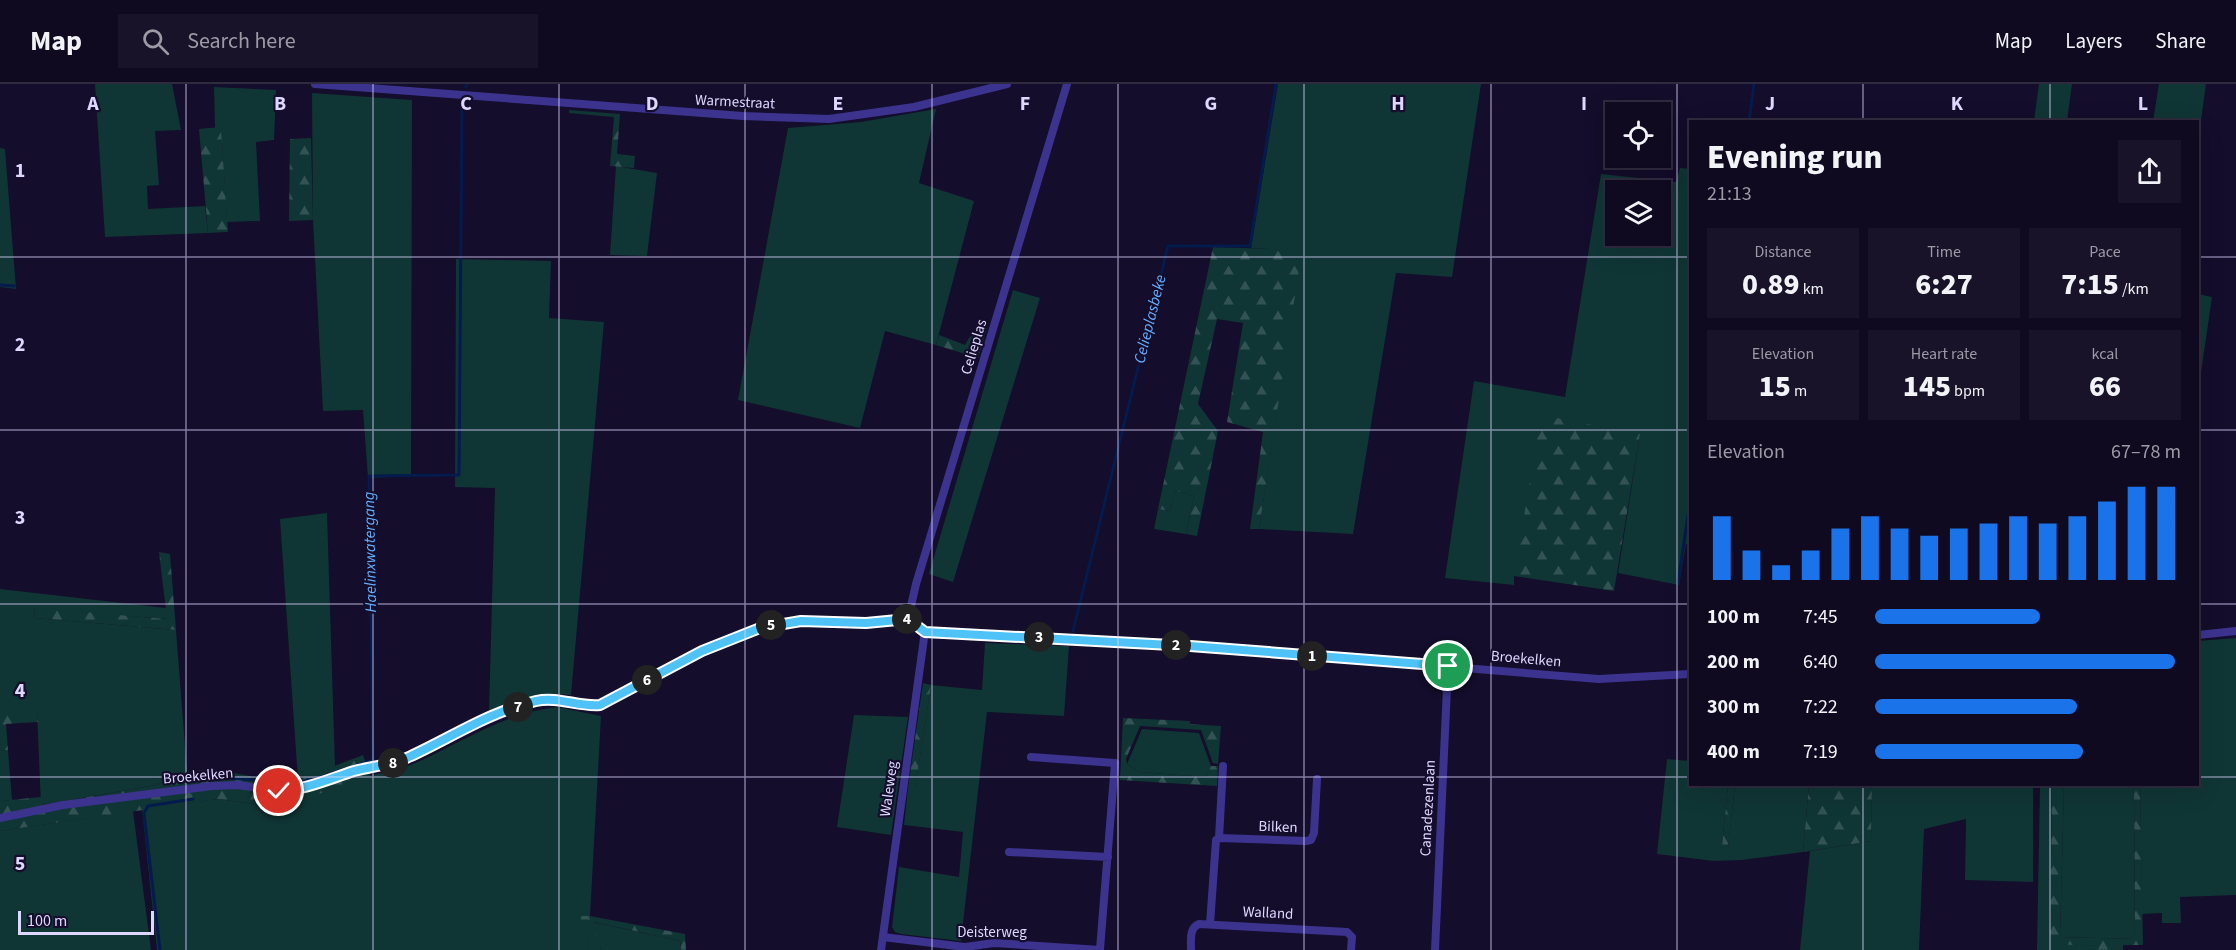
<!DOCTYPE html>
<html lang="en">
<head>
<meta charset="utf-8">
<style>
	body { margin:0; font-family:"Source Sans 3",sans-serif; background:#181329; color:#f1f3f6; height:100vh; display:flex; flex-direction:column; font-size:22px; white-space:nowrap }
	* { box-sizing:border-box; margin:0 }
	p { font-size:20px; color:#9b9aa5 }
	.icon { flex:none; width:33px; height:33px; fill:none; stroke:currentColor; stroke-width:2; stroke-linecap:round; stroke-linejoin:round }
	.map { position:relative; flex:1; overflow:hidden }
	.drawer { position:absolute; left:1689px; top:36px; width:510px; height:666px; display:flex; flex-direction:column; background:#0f0a20; border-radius:0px; box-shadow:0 6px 24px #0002,0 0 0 2px #2f2b3e }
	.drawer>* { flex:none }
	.tools { position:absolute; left:1605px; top:18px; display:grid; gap:12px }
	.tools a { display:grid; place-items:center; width:66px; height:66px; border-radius:0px; background:#0f0a20; box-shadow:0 6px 24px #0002,0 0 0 2px #2f2b3e; font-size:30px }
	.scale { position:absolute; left:18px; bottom:15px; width:136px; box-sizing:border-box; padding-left:6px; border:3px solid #ded7ff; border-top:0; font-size:16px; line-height:21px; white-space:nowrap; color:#ded7ff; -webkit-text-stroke:4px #140d2b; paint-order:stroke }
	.pin { position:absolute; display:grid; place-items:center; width:51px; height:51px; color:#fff; margin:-26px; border:3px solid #fff; border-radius:50%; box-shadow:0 2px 6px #0007 }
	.km { position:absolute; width:30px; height:30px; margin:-15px; border-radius:50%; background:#222; color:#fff; font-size:16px; line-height:30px; text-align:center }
	.round { display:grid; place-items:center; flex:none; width:63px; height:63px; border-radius:0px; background:#181329 }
	.overview { display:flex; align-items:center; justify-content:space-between; height:102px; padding:0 18px }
	h1 { font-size:33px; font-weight:800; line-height:45px }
	.metrics { display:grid; grid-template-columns:repeat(3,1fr); gap:9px; height:102px; padding:6px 18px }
	.metrics div { display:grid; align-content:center; border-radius:0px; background:#181329; text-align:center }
	.metrics b { font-size:30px; font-weight:800 }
	.metrics small { font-size:16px; font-weight:400 }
	.metrics p { font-size:16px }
	.chart { height:168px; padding:12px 18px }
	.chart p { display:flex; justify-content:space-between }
	.chart svg { width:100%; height:108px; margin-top:6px; stroke:#1a73e8; stroke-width:6 }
	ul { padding:0 18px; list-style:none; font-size:20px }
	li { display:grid; grid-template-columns:96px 72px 1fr; align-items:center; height:45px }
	li i { height:15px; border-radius:8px; background:#1a73e8 }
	header { display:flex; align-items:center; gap:36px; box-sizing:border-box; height:84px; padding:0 30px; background:#0f0a20; border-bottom:2px solid #2f2b3e }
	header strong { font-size:28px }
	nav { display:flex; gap:33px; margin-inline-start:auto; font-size:21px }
	.search { width:420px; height:54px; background:#181329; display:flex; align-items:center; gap:15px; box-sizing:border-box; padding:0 21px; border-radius:0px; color:#9b9aa5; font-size:22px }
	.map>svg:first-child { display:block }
	.grass { fill:#103535; fill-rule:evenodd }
	.forest { fill:url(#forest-firs) }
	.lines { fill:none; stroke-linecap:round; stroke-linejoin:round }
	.stream { stroke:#041b4d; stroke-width:3 }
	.street { stroke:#3c338f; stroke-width:8 }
	.route-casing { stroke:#fff; stroke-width:12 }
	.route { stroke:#4fc3f7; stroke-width:8 }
	.grid { fill:none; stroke:#ded7ff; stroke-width:1.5; stroke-opacity:0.55 }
	.labels { text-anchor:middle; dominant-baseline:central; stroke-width:4.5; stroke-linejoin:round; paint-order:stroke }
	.street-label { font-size:15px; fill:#ded7ff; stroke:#140d2b }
	.water-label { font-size:16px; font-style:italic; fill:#65afff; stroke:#140d2b }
	.grid-label { font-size:20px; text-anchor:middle; font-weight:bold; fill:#ded7ff; stroke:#140d2b; stroke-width:4.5; stroke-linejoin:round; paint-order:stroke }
</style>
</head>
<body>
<header>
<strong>Map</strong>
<div class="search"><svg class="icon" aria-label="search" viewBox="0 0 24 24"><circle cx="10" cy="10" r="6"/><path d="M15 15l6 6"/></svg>Search here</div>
<nav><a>Map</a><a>Layers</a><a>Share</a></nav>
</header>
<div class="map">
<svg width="2236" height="866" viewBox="0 0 2236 866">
	<defs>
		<pattern id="forest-firs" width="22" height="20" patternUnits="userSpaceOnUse" patternTransform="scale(1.5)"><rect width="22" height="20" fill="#103535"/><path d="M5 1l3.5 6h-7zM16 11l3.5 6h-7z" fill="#325253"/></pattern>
	</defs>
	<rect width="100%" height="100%" fill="#140d2b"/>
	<path class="grass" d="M95,0h77l9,46 -26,1 4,54 -12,1 1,23 57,-3 3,27 -103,4z
		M1278,0h203l-29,193 -56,-4 -43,261 -94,-5 42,-278 -50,-3z
		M2039,0h33l-5,37h-33z
		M2159,0h47l-8,58v-20l-45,-1z
		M214,3l62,3 -2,50 -18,2 4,79 -33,1 -6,-94h-6z
		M312,9l100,7 -1,376 -43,2 -5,-68 -40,1 -10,-191z
		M936,25l-17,74 55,18 -38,144 -51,-14 -25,97 -122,-28 50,-272 73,-6z
		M0,64l5,1 11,140 -16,-2z
		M616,82l41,7 -10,83 -37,-1z
		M1680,84l10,1v375h-4l-7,41 -61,-12 22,-139 -126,142v9l-69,-7 29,-197 91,16 36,-223 75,8zM1616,106h44v46h-44z
		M456,175l95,2 -2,57 55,4 -33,373c-36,-2 -49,4 -82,17l6,-224 -40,-1z
		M1013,206l27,8 -87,284 -24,-8z
		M2198,210l14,3 -14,96z
		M1175,407l19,5 -8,38 -32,-5 4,-20 12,2z
		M327,429l8,253 -37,14 -18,-261z
		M0,505l166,19 2,11 -134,-10 1,9 141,12 11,142 -31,13 -115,20 -4,-93h-37z
		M2236,554v257l-56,2 1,26h-19v-10l-20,1 -2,-129 58,-1v-143z
		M985,559l84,3 -5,70 -77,-4 -26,229 -60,-7 -6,-2 -3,-5 7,-60 60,10 4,-45 -59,-7 4,-37h7l16,-103 51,5z
		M557,623l44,9 -11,200 -9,1 9,33h-433l-15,-141 76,-10 38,5 23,7c25,-15 62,-27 90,-35 15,-4 30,-5 44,-12 50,-22 88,-50 144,-57z
		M854,631l54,2 -17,118 -54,-8z
		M1142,645l57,4 12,33 -6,11 -66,-5 -12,-8z
		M8,666l4,50 -12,1v-50z
		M1667,675l23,2v23l38,1 -6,61 6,1 7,-62 44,-1 1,3h12v-2h17l-6,67 -61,8 -28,1 -57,-7z
		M1931,700l16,4 1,-4 85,1v97l-68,-2 1,-61 -42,10 -5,121h-119l10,-99 61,-10 1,-56z
		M2040,701h12l-2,158 48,3v4h-61z
		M2064,701h70l1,154 -75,-2z
		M133,727l18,139h-151v-119z
		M593,838l87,19 1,9h-80z"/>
	<path class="forest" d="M569,26l51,4 -3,40 18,2 -1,12 -24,-2 4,-49 -45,-4z
		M221,43l7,105 -20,1 -9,-104z
		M311,54l2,82 -24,1 1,-82z
		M1213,163l89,3 -43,279h-9l13,-97 -36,-10 16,-99 -26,-4 -19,85 20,27 -21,105 -11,-2 8,-38 -19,-5 -5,20 -12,-2z
		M982,243l5,1 -9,30 -42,-13 3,-10 26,10 4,-7z
		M1541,331l99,19 -26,157 -100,-15z
		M159,468l11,2 6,76 -141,-12 -1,-10 133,11z
		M923,599l8,2 -16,104 -7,-1z
		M0,628h37l1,10 -32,2 2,26 -8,1z
		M1123,634l67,3v3l31,2 -3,38 -5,-1 -12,-33 -61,-4 -14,33 1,5 12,8 66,5 6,-11h7l-1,20 -97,-6z
		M363,671l7,21 -77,27 -14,8 -23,-7 -38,-5 -218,32v-30l41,-4 1,8 114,-20 31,-13 26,-3 58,11h27z
		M1728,701h7l-7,63 -6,-2z
		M1809,701h63l-1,56 -68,11z
		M2052,701h12l-4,152 75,2 -1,-154h6l3,160h-20v5h-25v-4l-48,-2z
		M580,832h10l95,18 1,16h-5l-1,-9 -86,-19 7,28h-11z"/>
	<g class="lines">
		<path class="stream" d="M466,3l1,-3
			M1749,38l5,-38
			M0,201l14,1
			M1678,499l12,-81
			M1073,547l95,-385h82l26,-162
			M191,696l24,-3 79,6 21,-4 58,-19 -4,-284 90,-1 3,-372
			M160,866l-16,-137 4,-7 45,-7"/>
		<path class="street" d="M315,0l428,32 86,3 85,-12 93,-23
			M908,535l8,-35 151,-500
			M2198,551l38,-4
			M1031,673l84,6 -15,186
			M0,734l63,-13 149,-19 26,-1 41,6 22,-3 54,-17 42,-9 63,-31 76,-30 21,-1 35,5h7l103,-54 58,-23 41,-7 65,2 42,-4 17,12 265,15 409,33 91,-5
			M1219,754l4,-72
			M1009,768l99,5
			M1210,840l6,-84 3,-2 87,3 5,-1 3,-7 3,-54
			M883,853l82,10 29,-4 106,7
			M881,866l44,-319
			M1191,866c0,-10 -2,-22 8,-26l148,8 5,5 -1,13
			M1435,866l13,-284"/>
	</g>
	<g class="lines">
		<g class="route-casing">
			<path id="route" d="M279,707c26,-1 50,-12 75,-20 19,-5 39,-6 57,-15 41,-19 80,-45 125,-55 22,-5 42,6 64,4l102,-54 58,-23 41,-7 65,2 42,-4 17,13 265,14 258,20"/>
		</g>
		<use href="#route" class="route"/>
	</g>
	<path class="grid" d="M186,0v866M373,0v866M559,0v866M745,0v866M932,0v866M1118,0v866M1304,0v866M1491,0v866M1677,0v866M1863,0v38M2050,0v38M0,173h1690M2198,173h38M0,346h1690M2198,346h38M0,520h1690M2198,520h38M0,693h1690M2198,693h38M1863,700v166M2050,700v166"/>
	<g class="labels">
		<g class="street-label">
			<text transform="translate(735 18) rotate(3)">Warmestraat</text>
			<text transform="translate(974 263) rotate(-73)">Celieplas</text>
			<text transform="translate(1526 575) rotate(5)">Broekelken</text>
			<text transform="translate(198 692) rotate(-5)">Broekelken</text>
			<text transform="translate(889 705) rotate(-82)">Waleweg</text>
			<text transform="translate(1428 724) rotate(-87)">Canadezenlaan</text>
			<text transform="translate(1278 743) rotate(2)">Bilken</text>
			<text transform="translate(1268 829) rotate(3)">Walland</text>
			<text x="992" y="848">Deisterweg</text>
		</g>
		<g class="water-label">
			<text transform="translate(1150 235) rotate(-76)">Celieplasbeke</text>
			<text transform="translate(370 468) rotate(-91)">Haelinxwatergang</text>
		</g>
	</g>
	<g class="grid-label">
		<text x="93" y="26">A</text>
		<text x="280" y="26">B</text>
		<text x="466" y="26">C</text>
		<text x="652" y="26">D</text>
		<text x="838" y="26">E</text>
		<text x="1025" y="26">F</text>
		<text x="1211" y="26">G</text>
		<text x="1398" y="26">H</text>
		<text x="1584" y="26">I</text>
		<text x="1770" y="26">J</text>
		<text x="1957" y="26">K</text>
		<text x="2143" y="26">L</text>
		<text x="20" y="93">1</text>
		<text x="20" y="267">2</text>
		<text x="20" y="440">3</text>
		<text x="20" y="613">4</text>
		<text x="20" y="786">5</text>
	</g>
</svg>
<div class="tools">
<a><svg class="icon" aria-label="locate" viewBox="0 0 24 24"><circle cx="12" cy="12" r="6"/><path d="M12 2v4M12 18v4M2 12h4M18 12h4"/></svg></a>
<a><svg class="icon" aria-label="layers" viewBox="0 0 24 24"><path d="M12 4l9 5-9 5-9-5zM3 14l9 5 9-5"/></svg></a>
</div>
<div class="scale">100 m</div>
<div class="pin" style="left:1448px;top:582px;background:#1e9e55"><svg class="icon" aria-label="arrive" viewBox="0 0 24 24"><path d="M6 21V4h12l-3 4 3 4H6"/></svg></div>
<div class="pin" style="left:279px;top:707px;background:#d93025"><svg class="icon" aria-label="check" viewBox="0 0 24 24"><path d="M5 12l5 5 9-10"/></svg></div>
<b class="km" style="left:1312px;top:572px">1</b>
<b class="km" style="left:1176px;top:561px">2</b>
<b class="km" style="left:1039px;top:553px">3</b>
<b class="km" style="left:907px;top:535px">4</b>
<b class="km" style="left:771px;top:541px">5</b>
<b class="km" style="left:647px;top:596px">6</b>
<b class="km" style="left:518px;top:623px">7</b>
<b class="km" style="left:393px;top:679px">8</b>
<section class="drawer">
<div class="overview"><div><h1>Evening run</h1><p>21:13</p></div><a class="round"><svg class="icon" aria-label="share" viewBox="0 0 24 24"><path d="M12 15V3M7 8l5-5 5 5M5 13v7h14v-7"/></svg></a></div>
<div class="metrics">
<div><p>Distance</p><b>0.89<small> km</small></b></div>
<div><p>Time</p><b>6:27</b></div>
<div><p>Pace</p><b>7:15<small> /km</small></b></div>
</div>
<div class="metrics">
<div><p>Elevation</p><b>15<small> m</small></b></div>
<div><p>Heart rate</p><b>145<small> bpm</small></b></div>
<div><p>kcal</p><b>66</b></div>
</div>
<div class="chart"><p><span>Elevation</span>67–78 m</p>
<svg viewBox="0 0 160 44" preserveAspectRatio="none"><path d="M5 44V18M15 44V32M25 44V38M35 44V32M45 44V23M55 44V18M65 44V23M75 44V26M85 44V23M95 44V21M105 44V18M115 44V21M125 44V18M135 44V12M145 44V6M155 44V6"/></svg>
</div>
<ul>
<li><b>100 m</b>7:45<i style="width:54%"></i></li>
<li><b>200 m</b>6:40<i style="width:98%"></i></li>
<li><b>300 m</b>7:22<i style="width:66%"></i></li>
<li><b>400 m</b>7:19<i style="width:68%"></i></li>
</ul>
</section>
</div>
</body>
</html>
